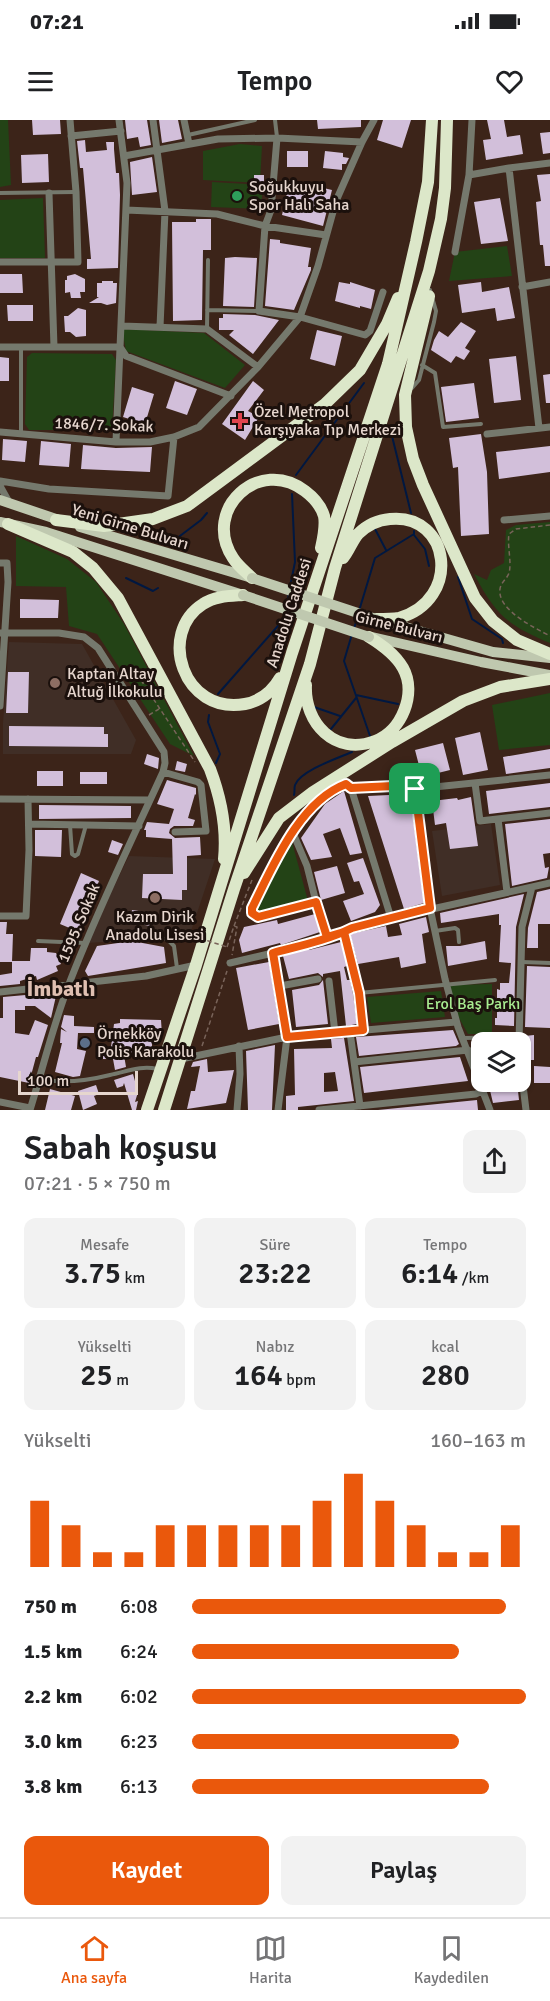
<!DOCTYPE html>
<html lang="tr">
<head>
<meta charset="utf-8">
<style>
	body { margin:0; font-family:Signika,sans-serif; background:#f2f2f2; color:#202124; height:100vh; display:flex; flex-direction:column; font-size:22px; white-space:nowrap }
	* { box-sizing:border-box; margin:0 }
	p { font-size:20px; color:#757577 }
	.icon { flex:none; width:33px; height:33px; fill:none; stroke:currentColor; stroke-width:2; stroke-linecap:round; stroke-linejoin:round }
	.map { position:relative; height:990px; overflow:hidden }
	.side { display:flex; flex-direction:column; background:#fff; flex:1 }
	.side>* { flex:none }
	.fabs { position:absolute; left:471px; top:912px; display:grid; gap:12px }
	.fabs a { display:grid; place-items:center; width:60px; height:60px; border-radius:12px; background:#fff; box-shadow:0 2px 4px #0004; font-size:30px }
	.scale { position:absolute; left:18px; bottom:15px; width:120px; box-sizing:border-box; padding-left:6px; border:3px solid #e6d6ce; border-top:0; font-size:16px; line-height:21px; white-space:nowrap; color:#e6d6ce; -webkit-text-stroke:4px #1b100c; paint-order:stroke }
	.pin { position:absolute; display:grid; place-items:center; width:51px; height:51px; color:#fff; margin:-26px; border-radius:12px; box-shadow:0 3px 9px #0006 }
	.round { display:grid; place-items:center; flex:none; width:63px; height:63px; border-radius:12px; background:#f2f2f2 }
	.head { display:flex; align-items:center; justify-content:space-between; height:102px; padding:0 24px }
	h1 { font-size:33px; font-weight:600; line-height:45px }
	.metrics { display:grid; grid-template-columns:repeat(3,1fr); gap:9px; height:102px; padding:6px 24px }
	.metrics div { display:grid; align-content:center; border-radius:12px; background:#f2f2f2; text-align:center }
	.metrics b { font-size:30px; font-weight:600 }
	.metrics small { font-size:16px; font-weight:400 }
	.metrics p { font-size:16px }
	.chart { height:168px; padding:12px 24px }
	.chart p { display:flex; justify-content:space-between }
	.chart svg { width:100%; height:108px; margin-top:6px; stroke:#ea580c; stroke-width:6 }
	.primary-button { display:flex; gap:12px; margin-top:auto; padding:12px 24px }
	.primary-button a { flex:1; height:69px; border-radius:12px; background:#ea580c; color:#fff; font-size:24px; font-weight:600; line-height:69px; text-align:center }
	.primary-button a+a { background:#f2f2f2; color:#202124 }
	ul { padding:0 24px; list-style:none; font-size:20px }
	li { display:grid; grid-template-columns:96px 72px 1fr; align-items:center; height:45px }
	li i { height:15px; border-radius:8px; background:#ea580c }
	.status { display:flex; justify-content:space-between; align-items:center; height:42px; padding:0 30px; background:#fff; direction:ltr }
	.status svg { height:16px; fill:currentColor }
	header { display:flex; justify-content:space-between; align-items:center; height:78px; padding:0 24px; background:#fff; font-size:27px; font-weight:600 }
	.tabs { display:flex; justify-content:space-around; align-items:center; height:84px; border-top:2px solid #e0e0e0; background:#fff; font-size:16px; color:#757577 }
	.tabs a { display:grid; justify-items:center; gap:3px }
	.tabs .selected { color:#ea580c }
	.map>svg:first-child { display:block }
	.education { fill:#402e26 }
	.green { fill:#234316 }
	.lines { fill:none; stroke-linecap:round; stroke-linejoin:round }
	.stream { stroke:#001841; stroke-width:2 }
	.building { fill:#d2bfda; fill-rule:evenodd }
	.path { stroke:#79645a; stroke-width:1.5; stroke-dasharray:4.5 3; stroke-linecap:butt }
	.lane { stroke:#75796d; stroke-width:4 }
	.street { stroke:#75796d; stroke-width:7 }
	.primary { stroke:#bfc8af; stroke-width:10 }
	.highway { stroke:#dce7c9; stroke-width:12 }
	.path-bridge { stroke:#79645a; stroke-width:1.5; stroke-dasharray:4.5 3; stroke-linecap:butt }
	.primary-bridge { stroke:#bfc8af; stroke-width:10 }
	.route-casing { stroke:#fff; stroke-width:12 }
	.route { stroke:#ea580c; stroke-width:8 }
	.leisure-dot { fill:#2e9e5b; stroke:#1b100c; stroke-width:2 }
	.health-dot { fill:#e0444e; stroke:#1b100c; stroke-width:2 }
	.education-dot { fill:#8d6e63; stroke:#1b100c; stroke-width:2 }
	.service-dot { fill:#5c6f8a; stroke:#1b100c; stroke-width:2 }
	.labels { text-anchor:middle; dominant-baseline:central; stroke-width:6; stroke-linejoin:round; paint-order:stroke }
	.poi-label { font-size:16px; fill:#e6d6ce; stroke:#1b100c; text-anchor:start }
	.street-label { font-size:16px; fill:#e6d6ce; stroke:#1b100c }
	.park-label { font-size:16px; fill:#a8ec90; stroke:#1b100c }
	.district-label { font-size:22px; font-weight:bold; fill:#dfbfb1; stroke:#1b100c }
</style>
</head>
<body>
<div class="status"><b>07:21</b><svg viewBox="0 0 49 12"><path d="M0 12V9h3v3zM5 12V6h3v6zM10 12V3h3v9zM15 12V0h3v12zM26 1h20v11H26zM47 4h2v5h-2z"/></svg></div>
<header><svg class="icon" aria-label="menu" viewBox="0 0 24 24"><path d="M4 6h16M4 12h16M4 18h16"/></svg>Tempo<svg class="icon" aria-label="heart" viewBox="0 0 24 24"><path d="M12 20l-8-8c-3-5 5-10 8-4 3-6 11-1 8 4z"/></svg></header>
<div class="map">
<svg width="550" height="990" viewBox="0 0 550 990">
	<rect width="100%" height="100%" fill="#3c2419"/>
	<path class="education" d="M9,522l73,2 54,96 -5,14h-128v-31z
		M491,704l9,61 -58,11 -10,-65z
		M129,736l86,3 -26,78 -103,6z"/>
	<path class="green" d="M0,0h8l3,65 -11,2z
		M240,24l22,2 -2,37 -57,-3v-29z
		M212,62l51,3 -2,24 -50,-2z
		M43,78l2,60h-45v-58z
		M507,126l5,30 -63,5 6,-29z
		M122,209l82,4 41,32 -20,23 -99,-37z
		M32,233l80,1 4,6 -4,70h-83l-4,-6 2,-67z
		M550,402v121c-43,-18 -54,-28 -76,-69l13,6 4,-10 13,-7 2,-33 10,-5z
		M16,416l51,23 29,23 28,42 70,132 -24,-12 -73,-110 -28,-8 -3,-39 -50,-1z
		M550,573v52l-51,5 -7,-45z
		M292,722l16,59 -52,13v-9z
		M492,864v50h-24l-14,-25 -4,-24z
		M441,871l4,26 -74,6 -4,-26z"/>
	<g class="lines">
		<path class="stream" d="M391,312l20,81
			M296,355l68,-92
			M375,409l11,21
			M414,415l11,14 4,17
			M176,419l25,-19 6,-7
			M458,457l14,42 30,20 1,4
			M126,458l27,13 5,-3
			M290,467l5,-25 -3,-68
			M287,485l2,-12
			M359,491l16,-53 39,-24v-3
			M354,508l4,-11
			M352,514l-8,27 26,75
			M218,574l66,-75 1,-5
			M356,575l42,9
			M314,587l26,9
			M209,595l-1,7 12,32 -4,9
			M331,609l25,-31
			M294,675c1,-3 0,-7 1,-10 5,-14 43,-27 57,-33"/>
	</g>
	<path class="building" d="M32,0h28l1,14 -28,1z
		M125,0h22l4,25 -11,2 -2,-10 -11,2z
		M159,0h19l4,19 -20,4z
		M317,0h44v7l-43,2z
		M383,0h28l-9,28 -25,-8z
		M487,0h17l3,17 13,-2 3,19 -37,6 -3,-20 8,-1z
		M550,12v21l-7,1 -3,-21z
		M85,20l1,12 21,-2 -1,-8h8v7l2,24h3l1,22 -2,73 -31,1v-10h4l-8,-91h-3l-3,-27z
		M287,31h21v16h-21z
		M325,31l18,2v4l6,1 -3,6h-4v6l-19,-2z
		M48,34l1,28 -27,1 -1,-28z
		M152,37l5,35 -25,3 -2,-33z
		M550,54v92h-5l-2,-21h-3l-4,-43 5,-1 -4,-26z
		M254,55h10v8h-10z
		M290,60l42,10 -9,36 -41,-11z
		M500,78l8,43 -27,3 -7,-42z
		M196,99h15v31h-8l-1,70 -29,1 -1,-99h24z
		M270,119l10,1v3l31,5 -3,19h3v3l-17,40 -29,-4z
		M235,137l22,1 -3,49 -31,-1 2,-48z
		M0,154h22l1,19h-23z
		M75,154l10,5v13h-5l1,6h-10l-1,-6 -5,1v-13h2v-4z
		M102,161h11v2h4l-1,20 -9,2 -6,-2h-12l10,-6h-2v-14h5z
		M339,162l11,2v-2l25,8 -4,19 -11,-3v2l-25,-7z
		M481,162l1,10 27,-5 6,31 -18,3 -2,-13 -33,5 -4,-28z
		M7,185h26v16h-25z
		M78,188l8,2v26l-10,1 -6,-5h-5l-1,-16h4z
		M223,194l32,1 24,5 -26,34 -24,-19 5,-5h-15v-12h4z
		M461,202l15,9 -11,17 5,3 -6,9 -8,-4 -5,7 -20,-13 3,-10 5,-9 9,6z
		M317,210l25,6 -7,30 -25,-7z
		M516,236l5,44 -27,3 -5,-44z
		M0,237l9,1v23h-9z
		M550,254v29h-4l-3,-28z
		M175,261l22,8 -10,26 -21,-7z
		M253,261l11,9 -16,21 11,6 -14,23 -23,-16z
		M474,263l5,35 -33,4 -5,-35z
		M132,267l22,7 -9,30 -22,-7z
		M481,314l6,38 2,62 -28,2 -3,-69 -5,1 -4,-30z
		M3,319l24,2 -2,21 -23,-2z
		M41,321l30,3 -2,23 -30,-2z
		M83,325l33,3 36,-1 -2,25 -69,-3z
		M550,326v26l-51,7 -3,-27z
		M20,479l39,1 -1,18h-38z
		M8,552h21l-1,41h-22z
		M9,606l95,1v7h4v13l-99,-1z
		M480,612l8,38 -25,5 -8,-37z
		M443,623l7,27 -28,7 -7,-27z
		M550,629v19l-44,6 -3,-17z
		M147,634l12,4 -1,11 -14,-5z
		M177,641l10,3 -2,8 -10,-2z
		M37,651h26v15h-26z
		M80,652h27v12h-27z
		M167,660l29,8v7l-1,-1 -7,24 7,2 -2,6h-19l-4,3 -1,4 6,5 25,-1 1,18 -14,1v34h-5v10l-40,-2 1,-24h30l-1,-35 -26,-2v-7h-2l3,-8 22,2 5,-15 -17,-5z
		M550,663v24l-61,7 -3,-23z
		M344,671l18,62 -12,2 -10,-27 -17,6 9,23 -21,3 -10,-22 24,-34z
		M410,674l14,109 -20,6 -36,-113z
		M471,677l7,49 -28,3 -4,-26 -11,2 -3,-24 25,-3 1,2z
		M39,685l92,1v12l-92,1z
		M550,699v34l-7,1 2,14 4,-1 -2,11 -35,8 -7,-62z
		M35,710h27l-1,27 -26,-1z
		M112,720l11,4 -5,11 -10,-3z
		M363,738l17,47 -5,7 -24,9 -8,-20 21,-7 -5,-13 -5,1 -7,-19z
		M337,746l8,27 -24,7 -7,-28z
		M81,753l18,8 -20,51 -19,-8z
		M550,769v35h-12v24h-11l1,-20 9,-36z
		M524,774l-8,33 -2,99 -19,-1v-7h2v-7h2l1,-13h-3v-9l3,1v-7h9l2,-20 -12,-1 2,-37h-2v-11l-58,9 -1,-10z
		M132,790l20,3 -2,13 -20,-4z
		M315,794l5,18 -39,13 -1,-2 -38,10 -3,-13 5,-13 33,-7 1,4z
		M426,797l3,15 -7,2 4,29 -25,5 -2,-11 -41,7 -8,-30 36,-8 2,11 14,-2 -3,-11z
		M0,802h7l-1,12h7l-1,28h-12z
		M132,821l32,6 2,16 -78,13 -3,-5 12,-25z
		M485,821l2,18 -39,7 -2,-20h14z
		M341,822l6,24 -3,1 3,13h3l3,14 4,30 -11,2 -6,-55 -17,3v3l-5,-4 -29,6 -6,-23 25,-8 1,2z
		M31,828h16v4l9,1 5,11 -5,2 2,5 -21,9 -1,-4 -16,5v3l-20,2v-11l12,-2v-12h18z
		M269,842l10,62 -31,6 -12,-62z
		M527,846l23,1v61l-25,-1z
		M323,860l5,44 -32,3 -4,-37 27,-5z
		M48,873l8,3 -5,22 -16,-12h-10v4h-10v23l14,2 6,-15 13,5 -10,32h-2l-7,26 -29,-6v-59h3v-21z
		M64,895l10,1v10l20,1v6h-16l-1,16 9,2 -6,25 -7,1 -18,-5 7,-29h-2l1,-14 6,3 -6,-5z
		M120,899l41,1 1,15h-10v15l-13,1v4h-15l2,12 -11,3 -2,-11h-10v-11l8,-1 3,-23 6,-1z
		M453,910l6,14 -3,2 -97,10 -3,-19z
		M534,915v25h-9l-3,-4 3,-20z
		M344,918l10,63 -56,6v3h-12v-14l9,-1 -1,-46 38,-1 -1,-9zM335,952l3,19 -14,1v-19z
		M275,925l-3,65h-24l-2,-59z
		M460,937l8,24 -104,12 -4,-26z
		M207,939l1,13 26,-2 -8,33 -39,6 4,-18h4l5,-25 -9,1 2,-5z
		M534,946l16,1v16h-16z
		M133,954l5,18 -3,10 3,-1 -2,9h-4l-8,-27 -1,3 -6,2 -3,-8z
		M488,962h29l2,18 -26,3z
		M96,965l3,9 -5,2 3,8 -14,6 -5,-19z
		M50,969l25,7 -4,14h-26z
		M477,980l1,10h-100z"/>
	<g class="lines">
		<path class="path" d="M550,405l-34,4 -7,5c-2,12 3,28 0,39 -2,6 -8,9 -9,16 -3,21 35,39 50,47
			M141,560l54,82
			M149,595l10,-6
			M234,806l18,-46
			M227,827l7,-21 3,1 -5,28
			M202,926l25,-75"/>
		<path class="lane" d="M275,0l2,17
			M188,15l67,-15
			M0,73l75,-1
			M207,190l51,1
			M207,208l1,-68
			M422,245l13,8 8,54 38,-3
			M412,268l7,-8 15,-58 2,-11 -6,-21
			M21,313v-85
			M70,705l2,29 3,2 3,-2 8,-29
			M258,797l58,-15 10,34
			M435,811l20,-3 3,2 1,12
			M107,815l60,4 7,7 3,22
			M38,821l47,2
			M522,842l28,1
			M359,873l136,-13
			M463,918l56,-1
			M39,959c24,5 47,2 71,-4 16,-3 31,-10 47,-6"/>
		<path class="street" d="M153,0l12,91 -5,116
			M184,0l5,24
			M71,16l50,-5
			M277,18l-6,72 -6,16 -6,85 41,6 65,18 5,-4 13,-39
			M124,36l94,-17 59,-1 85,4
			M469,55l40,-7
			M49,73l5,154
			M126,90l91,4 48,12 61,9
			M455,132l14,-77 3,-55
			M0,142h78l-2,-70 -6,-72
			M522,167l28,-5
			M122,206l85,3 51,38
			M0,227h120l6,9 105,40
			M539,308l-30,-260 41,-5
			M0,312l116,10h34l24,-5 25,-10 59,-60 42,-50 18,-51 18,-65 26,-59 12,-22
			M487,314l63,-7
			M116,322l11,-259 -8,-63
			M0,361l49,8 119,7 6,-59
			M0,366l9,16
			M504,400l46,-4
			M0,443h7l1,19 -8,124
			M0,513h59l25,4 14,11 66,104 1,11 -2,9c-32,70 -66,139 -94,212 -16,41 -26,84 -39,126
			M163,652l35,10 3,3 5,46 -31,1
			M475,663l5,38 70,-8
			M351,668l40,130
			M415,669l135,-14
			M0,679l150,1
			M498,699l9,73
			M29,704l110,2
			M293,713l14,33 9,36
			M0,796h26l3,-66 -1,-51
			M258,797l-6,-4v-5c21,-42 47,-106 94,-124l5,4 63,-3 16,123 15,71 13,48 32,83
			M344,812l15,61 4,37
			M273,833l14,84 -9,73
			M230,843l43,-10 79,-25 39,-10 159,-35
			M329,861l6,52
			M280,866l38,-7
			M0,872l146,-16 50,-11
			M350,912l10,74
			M519,922l3,-115 10,-40
			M181,939l106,-22 169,-15
			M520,941l6,49
			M354,942l114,-12
			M0,982l30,6
			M237,990l3,-36 -1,-28
			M319,990l157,-16 7,-4"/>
		<path class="primary" d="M0,380l62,21
			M0,402l46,10 194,62
			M80,407l172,51
			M384,501l109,31 57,6
			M372,517l109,25 69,13"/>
		<path class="highway" d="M429,176l-24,99 1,32 7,32 10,26 52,113 18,23 24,19 33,14
			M56,400l48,6 49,-7 34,-13 138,-102 35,-34 27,-46 11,-26
			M8,404l65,28 20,16 25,30 92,171c11,29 17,59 14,90
			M343,438c6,-7 9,-17 15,-24 8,-8 20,-14 32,-15 61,-6 72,81 9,99 -7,1 -16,1 -23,1
			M252,458c-6,-6 -14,-12 -19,-20 -32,-49 27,-102 72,-67 8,6 16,15 19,25 2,10 -1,23 -3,32
			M243,475c-13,1 -28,1 -40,9 -46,29 -20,111 42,100 15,-3 27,-12 35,-26
			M306,565c-2,38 29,71 69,56 27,-10 42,-48 28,-73 -8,-14 -21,-23 -34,-31
			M244,753l35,-55 34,-26 79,-50 71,-41 37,-14 50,-8
			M147,990l49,-145 96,-312 96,-289 28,-122 12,-60 4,-62
			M164,990l70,-221 76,-225 25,-96 94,-297 12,-52 4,-31 2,-68"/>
		<path class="path-bridge" d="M193,816l34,11"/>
		<path class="primary-bridge" d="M252,458l124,41
			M243,475l126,42"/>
	</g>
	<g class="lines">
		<g class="route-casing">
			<path id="route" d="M415,669l-1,-4 -63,3 -5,-4c-47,18 -73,82 -94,124v5l6,4 58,-15 11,35 17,-5 15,61 4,37 -76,7 -14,-84c26,-7 55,-13 79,-25l78,-20 -15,-119"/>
		</g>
		<use href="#route" class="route"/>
	</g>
	<circle class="leisure-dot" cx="237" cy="76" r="6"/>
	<path class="health-dot" d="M237 292h6v6h6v6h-6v6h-6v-6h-6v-6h6z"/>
	<g class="education-dot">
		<circle cx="55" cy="563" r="6"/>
		<circle cx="155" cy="778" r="6"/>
	</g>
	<circle class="service-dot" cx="85" cy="923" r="6"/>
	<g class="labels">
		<g class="poi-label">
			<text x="249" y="67">Soğukkuyu<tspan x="249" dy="18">Spor Halı Saha</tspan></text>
			<text x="254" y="292">Özel Metropol<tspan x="254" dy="18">Karşıyaka Tıp Merkezi</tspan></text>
			<text x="67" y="554">Kaptan Altay<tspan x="67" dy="18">Altuğ İlkokulu</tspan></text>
			<text x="155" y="797" text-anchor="middle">Kazım Dirik<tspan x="155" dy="18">Anadolu Lisesi</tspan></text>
			<text x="97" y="914">Örnekköy<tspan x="97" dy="18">Polis Karakolu</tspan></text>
		</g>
		<g class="street-label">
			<text transform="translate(104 305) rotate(2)">1846/7. Sokak</text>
			<text transform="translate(130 407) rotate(17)">Yeni Girne Bulvarı</text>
			<text transform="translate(289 493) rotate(-72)">Anadolu Caddesi</text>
			<text transform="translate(399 507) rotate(14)">Girne Bulvarı</text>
			<text transform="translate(79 803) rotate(-67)">1595. Sokak</text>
		</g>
		<g class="park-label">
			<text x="473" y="884">Erol Baş Parkı</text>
		</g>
		<g class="district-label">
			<text x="61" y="868">İmbatlı</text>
		</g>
	</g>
</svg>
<div class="fabs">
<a><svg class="icon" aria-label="layers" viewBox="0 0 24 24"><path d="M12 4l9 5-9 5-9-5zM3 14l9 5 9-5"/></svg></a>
</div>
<div class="scale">100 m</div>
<div class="pin" style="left:415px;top:669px;background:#1e9e55"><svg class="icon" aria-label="arrive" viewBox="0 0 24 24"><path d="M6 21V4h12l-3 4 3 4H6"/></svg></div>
</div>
<section class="side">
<div class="head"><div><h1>Sabah koşusu</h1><p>07:21 · 5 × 750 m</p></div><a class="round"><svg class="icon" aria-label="share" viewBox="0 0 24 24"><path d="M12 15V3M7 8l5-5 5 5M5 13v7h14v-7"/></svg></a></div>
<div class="metrics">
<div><p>Mesafe</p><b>3.75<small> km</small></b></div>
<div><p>Süre</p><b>23:22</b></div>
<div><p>Tempo</p><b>6:14<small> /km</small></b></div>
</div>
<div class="metrics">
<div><p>Yükselti</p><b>25<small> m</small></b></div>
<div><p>Nabız</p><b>164<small> bpm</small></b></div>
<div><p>kcal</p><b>280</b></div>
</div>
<div class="chart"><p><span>Yükselti</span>160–163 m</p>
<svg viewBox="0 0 160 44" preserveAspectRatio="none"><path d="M5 44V17M15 44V27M25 44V38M35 44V38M45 44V27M55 44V27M65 44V27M75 44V27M85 44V27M95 44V17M105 44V6M115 44V17M125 44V27M135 44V38M145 44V38M155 44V27"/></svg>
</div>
<ul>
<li><b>750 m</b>6:08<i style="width:94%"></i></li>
<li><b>1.5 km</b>6:24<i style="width:80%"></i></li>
<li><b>2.2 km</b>6:02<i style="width:100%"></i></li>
<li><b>3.0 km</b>6:23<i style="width:80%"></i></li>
<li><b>3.8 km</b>6:13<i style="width:89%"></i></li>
</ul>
<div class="primary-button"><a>Kaydet</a><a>Paylaş</a></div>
</section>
<nav class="tabs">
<a class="selected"><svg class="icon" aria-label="home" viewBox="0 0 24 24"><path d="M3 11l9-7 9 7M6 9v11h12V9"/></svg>Ana sayfa</a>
<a><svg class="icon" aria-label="map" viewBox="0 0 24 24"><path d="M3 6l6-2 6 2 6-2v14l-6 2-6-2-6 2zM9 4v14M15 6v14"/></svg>Harita</a>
<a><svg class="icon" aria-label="saved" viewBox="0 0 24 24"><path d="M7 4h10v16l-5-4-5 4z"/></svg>Kaydedilen</a>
</nav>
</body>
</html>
